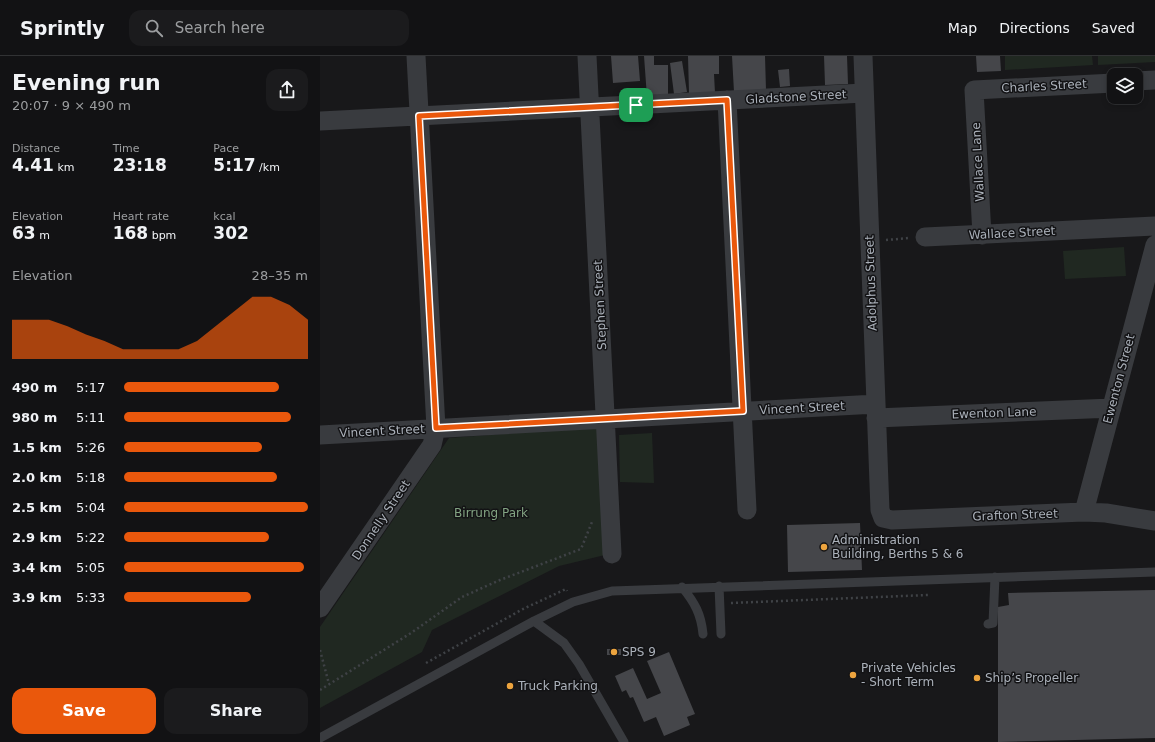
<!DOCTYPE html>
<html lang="en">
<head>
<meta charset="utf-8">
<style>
	body { margin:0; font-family:"DejaVu Sans",sans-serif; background:#1b1b1d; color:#f1f3f6; height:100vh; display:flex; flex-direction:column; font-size:15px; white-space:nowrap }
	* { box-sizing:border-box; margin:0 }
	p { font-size:13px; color:#9c9ea0 }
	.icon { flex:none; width:22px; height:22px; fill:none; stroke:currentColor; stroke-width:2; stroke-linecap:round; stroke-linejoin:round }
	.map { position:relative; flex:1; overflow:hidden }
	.panel { display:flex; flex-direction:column; background:#121214; width:320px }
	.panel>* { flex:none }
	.tools { position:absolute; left:787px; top:12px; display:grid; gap:8px }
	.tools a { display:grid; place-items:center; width:36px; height:36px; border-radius:8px; background:#121214; box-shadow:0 2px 6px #0003,0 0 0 1px #313234; font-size:20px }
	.pin { position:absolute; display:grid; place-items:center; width:34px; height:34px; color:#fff; margin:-17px; border-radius:8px; box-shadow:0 2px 6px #0006 }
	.round { display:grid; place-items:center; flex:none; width:42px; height:42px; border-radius:12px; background:#1b1b1d }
	.head { display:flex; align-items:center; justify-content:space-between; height:68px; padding:0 12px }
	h1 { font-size:22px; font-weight:600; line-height:30px }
	.stats { display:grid; grid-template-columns:repeat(3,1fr); gap:6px; height:68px; padding:4px 12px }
	.stats div { display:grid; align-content:center }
	.stats b { font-size:17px; font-weight:600 }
	.stats small { font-size:11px; font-weight:400 }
	.stats p { font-size:11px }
	.chart { height:112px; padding:8px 12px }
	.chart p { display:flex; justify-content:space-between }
	.chart svg { width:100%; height:72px; margin-top:4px; fill:#ea580c; opacity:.7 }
	.action { display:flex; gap:8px; margin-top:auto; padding:8px 12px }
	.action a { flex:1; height:46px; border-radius:12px; background:#ea580c; color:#fff; font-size:16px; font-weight:600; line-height:46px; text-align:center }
	.action a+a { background:#1b1b1d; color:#f1f3f6 }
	ul { padding:0 12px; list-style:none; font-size:13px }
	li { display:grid; grid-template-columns:64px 48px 1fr; align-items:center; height:30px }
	li i { height:10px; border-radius:5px; background:#ea580c }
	header { display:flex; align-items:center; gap:24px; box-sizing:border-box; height:56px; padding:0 20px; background:#121214; border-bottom:1px solid #313234 }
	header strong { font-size:19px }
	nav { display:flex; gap:22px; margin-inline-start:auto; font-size:14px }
	.search { width:280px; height:36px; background:#1b1b1d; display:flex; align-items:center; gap:10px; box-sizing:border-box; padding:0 14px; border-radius:12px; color:#9c9ea0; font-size:15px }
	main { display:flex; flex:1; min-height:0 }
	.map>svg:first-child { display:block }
	.green { fill:#202821 }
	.building { fill:#45464a }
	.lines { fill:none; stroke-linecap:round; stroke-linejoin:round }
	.path { stroke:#3f4246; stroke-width:2.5; stroke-dasharray:2 3; stroke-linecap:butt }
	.service { stroke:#393b3f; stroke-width:9 }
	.minor { stroke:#393b3f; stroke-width:19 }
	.route-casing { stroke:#fff; stroke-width:8 }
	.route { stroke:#ea580c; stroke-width:5 }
	.poi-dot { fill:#eda43e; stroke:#131315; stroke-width:1.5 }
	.labels { text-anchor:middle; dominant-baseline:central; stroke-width:3; stroke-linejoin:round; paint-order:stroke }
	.street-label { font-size:12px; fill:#abb1ba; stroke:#131315 }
	.park-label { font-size:12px; fill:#83a483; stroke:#131315 }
	.poi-label { font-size:12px; fill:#abb1ba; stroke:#131315; text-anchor:start }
</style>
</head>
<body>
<header>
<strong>Sprintly</strong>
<div class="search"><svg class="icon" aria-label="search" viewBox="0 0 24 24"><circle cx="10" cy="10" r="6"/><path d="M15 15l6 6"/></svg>Search here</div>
<nav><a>Map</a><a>Directions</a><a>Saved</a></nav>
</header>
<main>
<section class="panel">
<div class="head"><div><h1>Evening run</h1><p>20:07 · 9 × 490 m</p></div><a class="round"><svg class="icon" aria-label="share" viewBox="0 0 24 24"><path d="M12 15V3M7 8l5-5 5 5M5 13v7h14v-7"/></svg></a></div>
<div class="stats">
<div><p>Distance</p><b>4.41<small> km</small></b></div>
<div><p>Time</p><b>23:18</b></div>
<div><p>Pace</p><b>5:17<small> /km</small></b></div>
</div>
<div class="stats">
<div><p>Elevation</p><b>63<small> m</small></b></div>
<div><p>Heart rate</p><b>168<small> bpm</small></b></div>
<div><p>kcal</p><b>302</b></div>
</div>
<div class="chart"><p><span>Elevation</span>28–35 m</p>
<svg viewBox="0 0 160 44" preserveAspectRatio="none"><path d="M0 44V20L10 20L20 20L30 24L40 29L50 33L60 38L70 38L80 38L90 38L100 33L110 24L120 15L130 6L140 6L150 11L160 20V44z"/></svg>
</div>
<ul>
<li><b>490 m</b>5:17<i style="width:84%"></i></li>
<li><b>980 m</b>5:11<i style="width:91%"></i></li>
<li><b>1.5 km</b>5:26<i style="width:75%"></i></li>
<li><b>2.0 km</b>5:18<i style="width:83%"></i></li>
<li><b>2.5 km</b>5:04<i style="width:100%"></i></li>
<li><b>2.9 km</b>5:22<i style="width:79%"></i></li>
<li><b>3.4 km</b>5:05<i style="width:98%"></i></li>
<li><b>3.9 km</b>5:33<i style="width:69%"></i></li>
</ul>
<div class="action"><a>Save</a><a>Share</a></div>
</section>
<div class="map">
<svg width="835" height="686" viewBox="0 0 835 686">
	<rect width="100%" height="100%" fill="#18181a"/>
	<path class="green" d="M685,0h87l1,9 -88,5z
		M778,0h57v6l-57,3z
		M804,191l2,29 -61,3 -2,-28z
		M277,371l8,128 -46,11 -127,64 -10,22 -102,56v-81l129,-189z
		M332,377l2,50 -34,-1 -1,-47z"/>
	<path class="building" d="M291,0h27l2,25 -27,2z
		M324,0h10v9h14v29l-21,3z
		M368,0h31v18h-5l1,19h-26z
		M412,0h33l1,34 -32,2z
		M504,0h23l1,28 -23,1z
		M656,0h24l1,15 -24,1z
		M362,5l5,31 -13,2 -4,-31z
		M469,13l1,17 -10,1 -2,-17z
		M540,467l2,47 -74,2 -1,-47z
		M835,534v148l-157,4v-135l11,-2 -1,-12z
		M287,593h14v6h-14z
		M349,596l26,62 -8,3 3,8 -26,11 -8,-19 -12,5 -11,-25 -3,1 -4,-8 -4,2 -7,-16 18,-8 14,31 14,-6 -14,-32z"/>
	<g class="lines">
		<path class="path" d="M566,184l23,-2
			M411,547l197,-8
			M0,594l9,34
			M106,607l97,-54 43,-20 1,2
			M0,634l91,-57 51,-36 38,-17 81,-31 11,-27"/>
		<path class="service" d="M399,530l2,48
			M362,531c13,16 19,27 21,47
			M214,565l30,22 15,21 45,78
			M668,568l5,-1 2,-46
			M0,682l214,-117 39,-19 39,-11 543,-19"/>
		<path class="minor" d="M267,0l25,498
			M543,0l17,454 3,8 9,2 192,-8 22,1 49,8
			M816,25l19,-1
			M407,44l20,410
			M0,65l544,-28
			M662,179l-8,-145 140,-7
			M605,181l230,-11
			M556,362l236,-10
			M0,379l556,-31
			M764,456l71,-267
			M0,552l112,-163 4,-17 -20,-372"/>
	</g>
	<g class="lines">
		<g class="route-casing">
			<path id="route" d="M407,44l16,311 -307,17 -17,-312z"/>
		</g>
		<use href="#route" class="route"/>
	</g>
	<g class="poi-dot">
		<circle cx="504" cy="491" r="4"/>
		<circle cx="294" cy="596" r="4"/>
		<circle cx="533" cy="619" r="4"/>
		<circle cx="657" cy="622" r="4"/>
		<circle cx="190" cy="630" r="4"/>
	</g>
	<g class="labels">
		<g class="street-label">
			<text transform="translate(724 30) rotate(-3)">Charles Street</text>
			<text transform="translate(476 41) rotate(-3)">Gladstone Street</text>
			<text transform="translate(658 106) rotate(-93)">Wallace Lane</text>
			<text transform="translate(692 177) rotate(-3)">Wallace Street</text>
			<text transform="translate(551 227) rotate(-92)">Adolphus Street</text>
			<text transform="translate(280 249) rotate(-93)">Stephen Street</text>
			<text transform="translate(799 323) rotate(-75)">Ewenton Street</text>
			<text transform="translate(482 352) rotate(-3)">Vincent Street</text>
			<text transform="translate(674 357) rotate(-2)">Ewenton Lane</text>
			<text transform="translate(62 375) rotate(-3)">Vincent Street</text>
			<text transform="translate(695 459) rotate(-2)">Grafton Street</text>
			<text transform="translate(61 464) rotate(-56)">Donnelly Street</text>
		</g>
		<g class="park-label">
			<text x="171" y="457">Birrung Park</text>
		</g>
		<g class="poi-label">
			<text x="512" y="484">Administration<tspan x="512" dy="14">Building, Berths 5 &amp; 6</tspan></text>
			<text x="302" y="596">SPS 9</text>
			<text x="541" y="612">Private Vehicles<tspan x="541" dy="14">- Short Term</tspan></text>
			<text x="665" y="622">Ship’s Propeller</text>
			<text x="198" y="630">Truck Parking</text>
		</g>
	</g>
</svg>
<div class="tools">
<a><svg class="icon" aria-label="layers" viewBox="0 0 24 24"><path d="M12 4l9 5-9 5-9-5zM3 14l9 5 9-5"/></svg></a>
</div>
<div class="pin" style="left:316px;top:49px;background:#1e9e55"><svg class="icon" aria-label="arrive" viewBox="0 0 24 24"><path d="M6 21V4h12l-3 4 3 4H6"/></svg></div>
</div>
</main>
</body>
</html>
